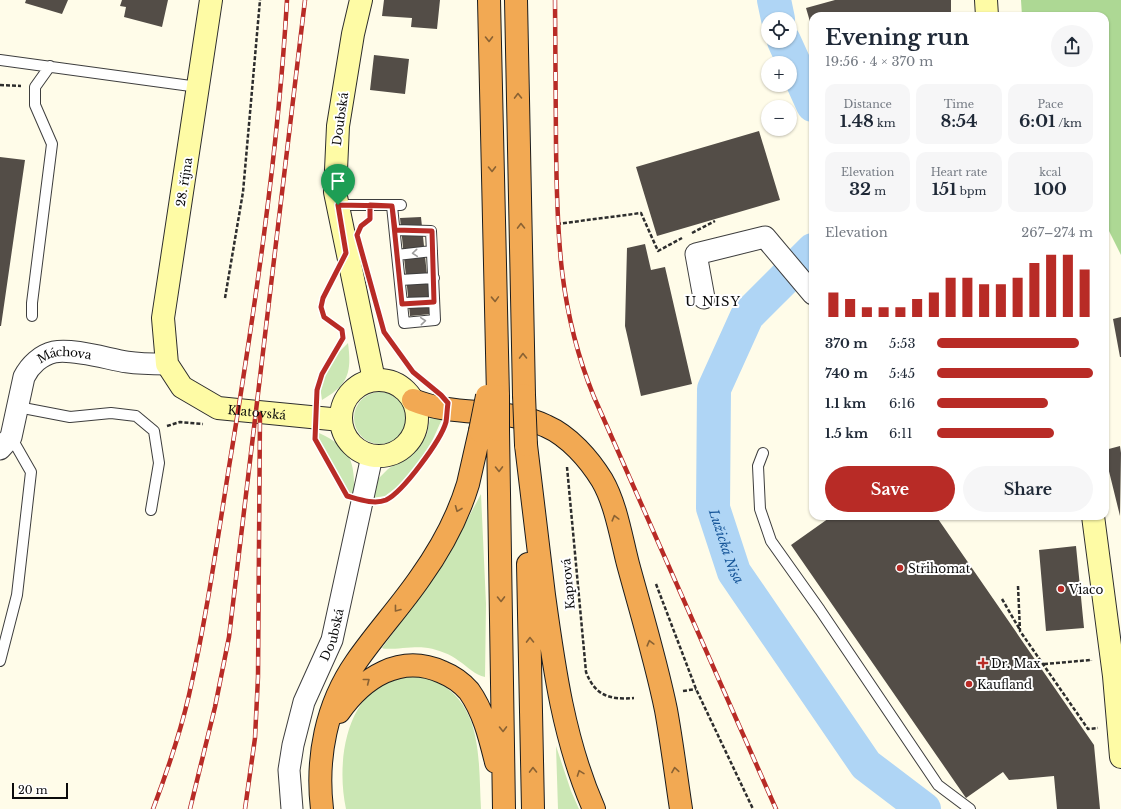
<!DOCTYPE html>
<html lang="en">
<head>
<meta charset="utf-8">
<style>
	body { margin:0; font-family:"Libre Baskerville",serif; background:#f6f6f7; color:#1f2937; height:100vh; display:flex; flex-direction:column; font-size:15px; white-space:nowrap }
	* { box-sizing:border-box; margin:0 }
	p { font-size:13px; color:#747a83 }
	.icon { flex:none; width:22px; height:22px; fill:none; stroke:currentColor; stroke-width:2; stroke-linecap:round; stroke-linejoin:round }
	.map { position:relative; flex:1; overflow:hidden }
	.sheet { position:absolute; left:809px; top:12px; width:300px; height:508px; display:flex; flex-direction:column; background:#fff; border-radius:12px; box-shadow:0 1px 3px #0004 }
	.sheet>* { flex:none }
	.buttons { position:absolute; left:761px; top:12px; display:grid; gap:8px }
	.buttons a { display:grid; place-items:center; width:36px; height:36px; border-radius:50%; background:#fff; box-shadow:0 1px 3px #0004; font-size:20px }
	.scale { position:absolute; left:12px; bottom:10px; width:56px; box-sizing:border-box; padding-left:4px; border:2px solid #0b0b0b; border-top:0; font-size:11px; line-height:14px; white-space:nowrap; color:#0b0b0b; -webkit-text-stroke:3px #fff; paint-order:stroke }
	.pin { position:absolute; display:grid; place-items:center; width:34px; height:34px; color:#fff; margin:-41px -17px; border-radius:50% 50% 50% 0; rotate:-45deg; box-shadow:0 0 4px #0007 }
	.pin .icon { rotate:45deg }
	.round { display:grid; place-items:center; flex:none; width:42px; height:42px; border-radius:21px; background:#f6f6f7 }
	.headline { display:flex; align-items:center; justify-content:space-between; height:68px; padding:0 16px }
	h1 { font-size:22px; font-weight:800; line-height:30px }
	.metrics { display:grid; grid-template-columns:repeat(3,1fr); gap:6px; height:68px; padding:4px 16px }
	.metrics div { display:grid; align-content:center; border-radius:10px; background:#f6f6f7; text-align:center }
	.metrics b { font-size:17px; font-weight:800 }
	.metrics small { font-size:11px; font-weight:400 }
	.metrics p { font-size:11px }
	.chart { height:112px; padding:8px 16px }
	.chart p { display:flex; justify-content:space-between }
	.chart svg { width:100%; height:72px; margin-top:4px; stroke:#b82b26; stroke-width:6 }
	.primary-button { display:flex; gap:8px; margin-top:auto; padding:8px 16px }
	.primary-button a { flex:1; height:46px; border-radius:24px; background:#b82b26; color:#fff; font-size:16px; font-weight:800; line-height:46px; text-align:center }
	.primary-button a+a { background:#f6f6f7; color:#1f2937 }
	ul { padding:0 16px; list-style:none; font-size:13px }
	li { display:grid; grid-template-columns:64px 48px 1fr; align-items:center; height:30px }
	li i { height:10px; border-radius:5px; background:#b82b26 }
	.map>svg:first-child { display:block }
	.green { fill:#cbe7b4 }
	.forest { fill:#add894 }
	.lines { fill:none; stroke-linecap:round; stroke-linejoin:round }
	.river { stroke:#afd5f5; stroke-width:34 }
	.building { fill:#534d47 }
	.lane-casing { stroke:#3e3e3e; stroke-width:12 }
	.street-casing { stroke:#3e3e3e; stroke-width:23 }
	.secondary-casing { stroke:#2d2d2d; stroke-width:24 }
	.highway-casing { stroke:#1c1c1c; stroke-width:24 }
	.path { stroke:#2d2d2d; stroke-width:2.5; stroke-dasharray:4 2; stroke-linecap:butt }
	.lane { stroke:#fff; stroke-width:10 }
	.street { stroke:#fff; stroke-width:21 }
	.secondary { stroke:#fefba5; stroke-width:22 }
	.highway { stroke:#f2a953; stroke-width:22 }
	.rail-casing { stroke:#b82b26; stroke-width:4.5 }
	.rail { stroke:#fff; stroke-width:3; stroke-dasharray:9; stroke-linecap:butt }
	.highway-bridge-casing { stroke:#1c1c1c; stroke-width:24; stroke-linecap:butt }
	.highway-bridge { stroke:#f2a953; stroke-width:22 }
	.oneway { stroke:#8a6233 }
	.oneway2 { stroke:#9d9d9d }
	.route-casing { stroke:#fff; stroke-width:8 }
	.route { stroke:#b82b26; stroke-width:5 }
	.poi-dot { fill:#b82b26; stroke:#fff; stroke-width:1.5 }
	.labels { text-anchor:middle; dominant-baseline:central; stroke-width:4; stroke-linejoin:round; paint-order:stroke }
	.street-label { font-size:12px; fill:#0b0b0b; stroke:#fff }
	.poi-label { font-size:12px; fill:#0b0b0b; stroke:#fff; text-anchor:start }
	.neighbourhood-label { font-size:13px; letter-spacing:1px; fill:#0b0b0b; stroke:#fff }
	.water-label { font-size:13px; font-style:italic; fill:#175699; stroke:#fff }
</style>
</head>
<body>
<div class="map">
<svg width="1121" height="809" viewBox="0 0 1121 809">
	<rect width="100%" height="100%" fill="#fffce9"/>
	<path class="green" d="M348,343c4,30 0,42 -26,57l-2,-14 16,-31z
		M354 418a26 26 0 1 1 52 0a26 26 0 1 1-52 0Z
		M430,418l12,1 -9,20 -15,26 -21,22 -12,9 -13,2 4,-17 12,-12 28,-19 11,-16z
		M319,433c32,15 36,28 35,62l-6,-2 -30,-52z
		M481,494l5,110 -1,73c-10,-2 -17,-10 -26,-16 -9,-7 -20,-11 -31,-13 -12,-3 -40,3 -46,0l61,-83z
		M421,676c63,18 57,79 60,133h-135c-10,-46 -1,-119 54,-132 6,-1 14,-1 21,-1z
		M556,746l15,45 8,18h-21z"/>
	<path class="forest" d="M1021,0h100v255l-16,-32v-207h-83z"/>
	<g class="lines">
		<g class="river">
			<path d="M774,0l4,19"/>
			<path d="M784,41l29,64"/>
			<path id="s1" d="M813,250l-66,66 -33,73 -1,119 21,64 132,193 58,44"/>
		</g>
	</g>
	<path class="building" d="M26,0h42l-6,14 -37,-11z
		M122,0h46l-6,27 -38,-10 2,-10 -6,-1z
		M384,0h56l-3,29 -26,-2 1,-9 -30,-2z
		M835,0h116v16h-138v16l-7,-24z
		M374,55l35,4 -4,35 -35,-4z
		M759,131l21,69 -123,36 -21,-69z
		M0,157l25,3 -24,166h-1z
		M421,217l10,97 -21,2 -10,-98z
		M645,244l6,26 14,-3 27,117 -51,12 -16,-70 2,-78z
		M1121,317v40h-1l-7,-38z
		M1120,446l1,7 -1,63 -15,-61v-5z
		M832,516h104l158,229 6,64h-43l-3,-33 -45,4 -6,-8 -37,26 -175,-253z
		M1076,546l8,82 -38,3 -7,-81z"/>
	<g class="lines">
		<g class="lane-casing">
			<path id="lane" d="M0,60l198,27
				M338,205h63
				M392,206l12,117 31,-3 -4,-89 -36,-1
				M397,255l35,-4
				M400,280l34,-2
				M402,303l32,-1
				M32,316v-13l20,-159 -17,-39v-18l15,-21
				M18,407l52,10 41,-4 25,3 18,15 5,32 -8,47
				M763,453l-5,13 2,43 11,32 49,69 118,175 32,24
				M0,661l17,-66 14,-123 -20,-35"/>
		</g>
		<g class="street-casing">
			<g id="street">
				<path d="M704,298l-8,-44 69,-17 48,57"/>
				<path id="s2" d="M0,449l11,-12 13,-60c6,-12 17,-22 30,-25 18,-4 54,7 73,10 13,2 27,2 40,2"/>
				<path id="s3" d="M292,809l-3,-39 4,-25 11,-43 28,-62 40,-184"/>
			</g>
		</g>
		<g class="secondary-casing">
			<g id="secondary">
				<path id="s4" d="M211,0l-48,318 4,46 15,23 36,21 123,12"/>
				<path d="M361,0l-8,34 -15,92 -3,66 39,188"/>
				<path d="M986,0l1,16"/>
				<circle cx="379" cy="418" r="38"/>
				<path d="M1093,516l21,160 7,81"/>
			</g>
		</g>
		<g class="highway-casing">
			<path id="highway" d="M489,0l9,396
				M516,0l8,395
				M413,400c43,18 91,6 133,26 23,10 43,33 56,54 14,24 19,57 26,84 13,48 28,97 38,146 6,33 10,66 15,99
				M498,430l6,379
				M526,445c6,50 12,100 18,150 10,73 20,146 50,214
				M528,564l5,245
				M339,712c24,-34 61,-59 103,-40 10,4 20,11 27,19 15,21 21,47 27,71
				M322,809c-6,-51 4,-104 34,-147 20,-29 44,-55 64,-84 20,-28 38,-61 48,-94 4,-17 8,-35 12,-53"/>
		</g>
		<path class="path" d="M0,85l21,1
			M557,224l84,-11 17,38 24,-13
			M692,233l23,-12
			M332,279c-7,14 -18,31 -3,43 4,3 9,5 13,8
			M225,298l18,-106 17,-192
			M386,334l18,27 20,21
			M316,398c1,-21 16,-43 27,-60v-3
			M167,426l13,-4 23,2
			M315,437l13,28 15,26
			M567,467l19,205c9,24 24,28 48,26
			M382,500c21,-3 50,-53 60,-71
			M656,584l40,105 57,120
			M1018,586l2,45 68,98 10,-1
			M1002,599l18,31
			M1044,664l47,-4v1
			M683,691l13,-2"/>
		<use href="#lane" class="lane"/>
		<use href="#street" class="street"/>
		<use href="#secondary" class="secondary"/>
		<use href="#highway" class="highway"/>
		<g class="rail-casing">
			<path id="rail" d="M555,0c0,48 1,97 1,145 1,91 3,166 38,252l182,412
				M153,809c14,-37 27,-75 36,-114 17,-75 28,-152 40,-228 25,-153 49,-312 58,-467
				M190,809l25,-102 14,-70 76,-637
				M245,809l10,-71 3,-61 2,-263"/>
		</g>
		<use href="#rail" class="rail"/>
		<g class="highway-bridge-casing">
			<path id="highway-bridge" d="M524,395l2,50
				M498,396v34
				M480,431l7,-35"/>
		</g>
		<use href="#highway-bridge" class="highway-bridge"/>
	</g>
	<defs><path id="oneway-chevron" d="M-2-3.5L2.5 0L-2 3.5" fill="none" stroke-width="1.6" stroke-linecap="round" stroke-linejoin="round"/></defs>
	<g class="oneway">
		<use href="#oneway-chevron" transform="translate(489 39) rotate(89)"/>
		<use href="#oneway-chevron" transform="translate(518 96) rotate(-91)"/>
		<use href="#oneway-chevron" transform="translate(492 169) rotate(89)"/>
		<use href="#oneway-chevron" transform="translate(521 226) rotate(-91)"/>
		<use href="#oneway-chevron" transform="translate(495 299) rotate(88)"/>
		<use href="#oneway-chevron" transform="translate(523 356) rotate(-91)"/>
		<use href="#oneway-chevron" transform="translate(499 469) rotate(89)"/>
		<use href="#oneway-chevron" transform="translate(458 509) rotate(112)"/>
		<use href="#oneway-chevron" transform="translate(615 518) rotate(-105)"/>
		<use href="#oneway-chevron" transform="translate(501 599) rotate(89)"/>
		<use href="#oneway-chevron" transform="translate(397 609) rotate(128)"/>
		<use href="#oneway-chevron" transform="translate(530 640) rotate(-91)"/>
		<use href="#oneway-chevron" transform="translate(650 643) rotate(-105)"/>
		<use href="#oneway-chevron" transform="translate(367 681) rotate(-38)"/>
		<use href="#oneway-chevron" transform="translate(503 729) rotate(89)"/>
		<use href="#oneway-chevron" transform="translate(533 770) rotate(-91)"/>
		<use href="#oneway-chevron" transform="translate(675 770) rotate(-99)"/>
		<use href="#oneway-chevron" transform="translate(580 773) rotate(-110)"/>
	</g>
	<g class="oneway2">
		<use href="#oneway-chevron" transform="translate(415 253) rotate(175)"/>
		<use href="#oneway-chevron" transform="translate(423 321) rotate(-5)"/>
	</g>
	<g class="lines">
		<g class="route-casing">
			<path id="route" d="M338,205l8,48 -23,45 -2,9 3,10 18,13 1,8 -21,36 -5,16 -2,49 32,57c11,3 27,9 39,4 17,-8 55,-60 60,-78 1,-6 1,-13 2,-19l-7,-8 -28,-23 -29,-40 -27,-97 4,-9 9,-7v-14l22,1 10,98 32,-2 -2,-71 -37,-1 -3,-24 -54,-1"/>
		</g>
		<use href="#route" class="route"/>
	</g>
	<g class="poi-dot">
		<circle cx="900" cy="568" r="4"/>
		<circle cx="1061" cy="589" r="4"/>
		<path d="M981 657h4v4h4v4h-4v4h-4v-4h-4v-4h4z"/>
		<circle cx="969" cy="684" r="4"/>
	</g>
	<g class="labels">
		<g class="street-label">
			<text transform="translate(340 119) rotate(-82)">Doubská</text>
			<text transform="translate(184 182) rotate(-81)">28. října</text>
			<text stroke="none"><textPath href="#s2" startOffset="128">Máchova</textPath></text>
			<text stroke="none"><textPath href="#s4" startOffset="476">Klatovská</textPath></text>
			<text transform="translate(568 584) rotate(-95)">Kaprová</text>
			<text stroke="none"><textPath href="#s3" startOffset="182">Doubská</textPath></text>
		</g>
		<g class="poi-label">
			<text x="908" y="568">Střihomat</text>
			<text x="1069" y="589">Viaco</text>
			<text x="991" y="663">Dr. Max</text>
			<text x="977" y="684">Kaufland</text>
		</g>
		<g class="neighbourhood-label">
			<text x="713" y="301">U NISY</text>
		</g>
		<g class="water-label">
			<text stroke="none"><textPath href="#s1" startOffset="333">Lužická Nisa</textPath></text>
		</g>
	</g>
</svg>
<div class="buttons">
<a><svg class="icon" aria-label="locate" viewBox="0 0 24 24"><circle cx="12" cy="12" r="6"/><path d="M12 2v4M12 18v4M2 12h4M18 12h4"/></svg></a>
<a>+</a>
<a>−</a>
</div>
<div class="scale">20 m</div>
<div class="pin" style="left:338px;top:205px;background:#1e9e55"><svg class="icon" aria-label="arrive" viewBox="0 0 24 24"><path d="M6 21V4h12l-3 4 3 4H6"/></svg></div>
<section class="sheet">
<div class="headline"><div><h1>Evening run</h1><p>19:56 · 4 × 370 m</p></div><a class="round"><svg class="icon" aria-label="share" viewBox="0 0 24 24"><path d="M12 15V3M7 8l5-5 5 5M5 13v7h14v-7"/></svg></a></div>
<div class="metrics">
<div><p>Distance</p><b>1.48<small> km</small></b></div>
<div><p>Time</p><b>8:54</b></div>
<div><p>Pace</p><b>6:01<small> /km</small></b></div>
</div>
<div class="metrics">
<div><p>Elevation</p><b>32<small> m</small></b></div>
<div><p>Heart rate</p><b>151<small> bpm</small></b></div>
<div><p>kcal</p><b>100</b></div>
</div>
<div class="chart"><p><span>Elevation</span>267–274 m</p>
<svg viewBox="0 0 160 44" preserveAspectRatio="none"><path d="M5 44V29M15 44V33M25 44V38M35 44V38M45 44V38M55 44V33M65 44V29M75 44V20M85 44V20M95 44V24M105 44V24M115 44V20M125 44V11M135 44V6M145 44V6M155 44V15"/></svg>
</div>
<ul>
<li><b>370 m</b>5:53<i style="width:91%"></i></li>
<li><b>740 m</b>5:45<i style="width:100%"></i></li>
<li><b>1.1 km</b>6:16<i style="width:71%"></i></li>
<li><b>1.5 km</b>6:11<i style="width:75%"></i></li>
</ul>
<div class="primary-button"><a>Save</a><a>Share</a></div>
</section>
</div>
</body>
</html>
